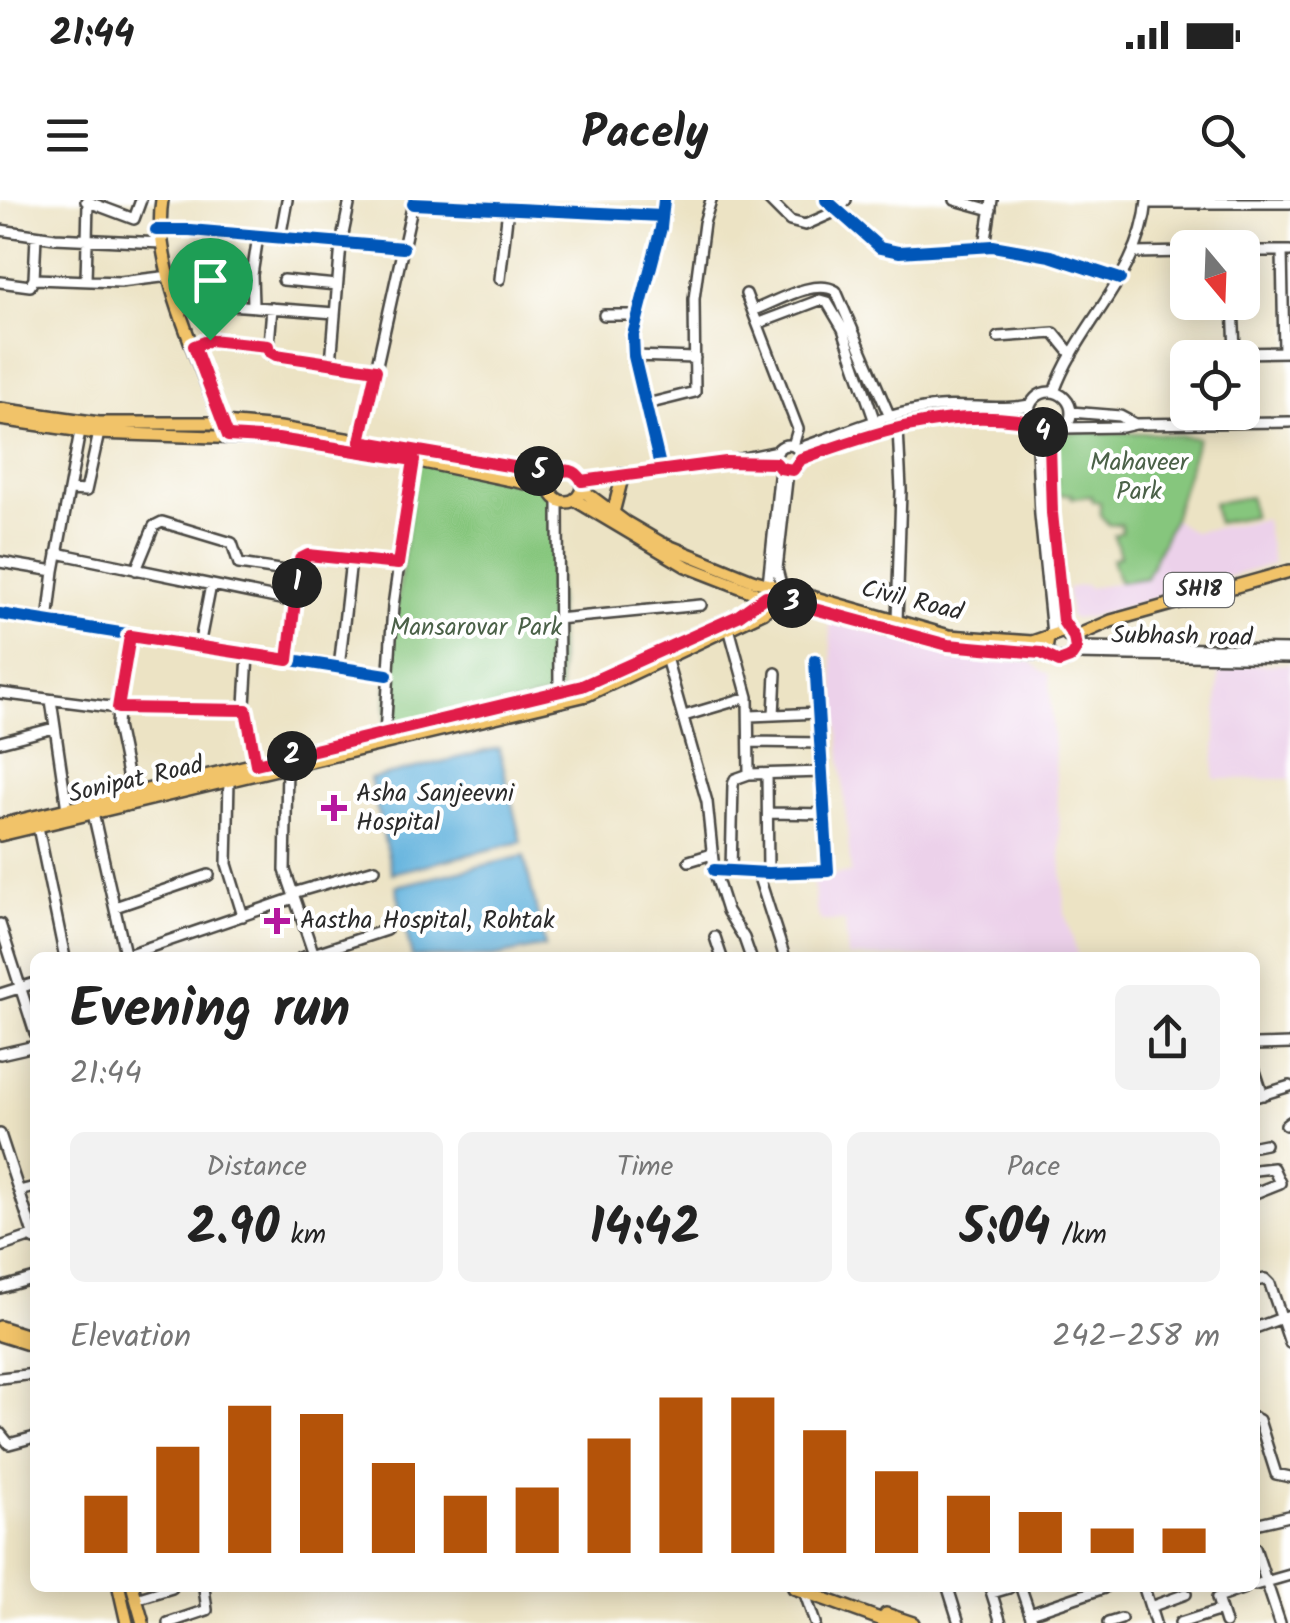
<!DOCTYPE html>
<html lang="en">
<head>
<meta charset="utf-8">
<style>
	body { margin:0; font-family:Kalam,sans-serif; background:#f2f2f2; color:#222; height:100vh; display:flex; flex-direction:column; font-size:38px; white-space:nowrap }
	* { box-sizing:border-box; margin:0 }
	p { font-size:32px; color:#767676 }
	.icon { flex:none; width:55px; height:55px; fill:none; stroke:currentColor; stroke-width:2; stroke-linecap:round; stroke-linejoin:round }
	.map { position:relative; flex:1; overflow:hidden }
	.side { position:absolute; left:30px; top:752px; width:1230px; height:640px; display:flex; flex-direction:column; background:#fff; border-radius:15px; box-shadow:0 5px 25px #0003 }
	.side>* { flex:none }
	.needle { width:65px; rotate:161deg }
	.tools { position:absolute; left:1170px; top:30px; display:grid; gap:20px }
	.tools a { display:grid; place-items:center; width:90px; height:90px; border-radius:15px; background:#fff; box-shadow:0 5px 25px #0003; font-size:50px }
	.pin { position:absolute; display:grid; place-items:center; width:85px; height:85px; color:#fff; margin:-102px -42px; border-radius:50% 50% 50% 0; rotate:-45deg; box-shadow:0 0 10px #0007 }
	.pin .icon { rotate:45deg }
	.km { position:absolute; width:50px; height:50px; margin:-25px; border-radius:50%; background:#222; color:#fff; font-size:28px; line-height:50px; text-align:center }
	.round { display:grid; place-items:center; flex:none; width:105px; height:105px; border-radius:15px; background:#f2f2f2 }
	.summary { display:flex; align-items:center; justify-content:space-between; height:170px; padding:0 40px }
	h1 { font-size:55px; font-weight:700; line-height:75px }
	.figures { display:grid; grid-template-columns:repeat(3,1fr); gap:15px; height:170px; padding:10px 40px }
	.figures div { display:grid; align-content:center; border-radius:15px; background:#f2f2f2; text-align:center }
	.figures b { font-size:50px; font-weight:700 }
	.figures small { font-size:28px; font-weight:400 }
	.figures p { font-size:28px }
	.chart { height:280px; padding:20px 40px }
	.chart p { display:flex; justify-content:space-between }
	.chart svg { width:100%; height:180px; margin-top:10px; stroke:#b45309; stroke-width:6 }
	.status { display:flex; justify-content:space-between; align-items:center; height:70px; padding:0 50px; background:#fff; direction:ltr }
	.status svg { height:28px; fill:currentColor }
	header { display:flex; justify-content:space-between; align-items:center; height:130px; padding:0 40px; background:#fff; font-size:45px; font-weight:700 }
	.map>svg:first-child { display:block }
	.built { fill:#ecd1ea }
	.green { fill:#86c67d; stroke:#587854; stroke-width:2.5 }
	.water { fill:#62b2dd; stroke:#466e84; stroke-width:2.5 }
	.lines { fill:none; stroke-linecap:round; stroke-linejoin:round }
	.minor-casing { stroke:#484742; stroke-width:14 }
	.major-casing { stroke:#484742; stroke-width:16 }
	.minor { stroke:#fff; stroke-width:9 }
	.major { stroke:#f1c369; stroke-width:11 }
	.cycleway-casing { stroke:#fff; stroke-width:19 }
	.cycleway { stroke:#0057b8; stroke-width:12 }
	.route-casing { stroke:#fff; stroke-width:20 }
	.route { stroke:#e11d48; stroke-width:12 }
	.poi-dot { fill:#b5179e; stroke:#fff; stroke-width:4 }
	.labels { text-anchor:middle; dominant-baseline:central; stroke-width:8; stroke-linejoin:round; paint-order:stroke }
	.shield { fill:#fff; stroke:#6b6b6b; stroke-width:2.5 }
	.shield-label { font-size:22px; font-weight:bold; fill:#2b2b2b }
	.park-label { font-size:25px; fill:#4b6148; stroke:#fff }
	.street-label { font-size:25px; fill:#2b2b2b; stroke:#fff }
	.poi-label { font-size:25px; fill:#2b2b2b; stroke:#fff; text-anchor:start }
</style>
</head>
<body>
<div class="status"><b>21:44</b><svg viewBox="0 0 49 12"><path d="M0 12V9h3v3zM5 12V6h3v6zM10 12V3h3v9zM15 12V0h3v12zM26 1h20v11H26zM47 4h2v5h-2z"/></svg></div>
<header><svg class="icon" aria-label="menu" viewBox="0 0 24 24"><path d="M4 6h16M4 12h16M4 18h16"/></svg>Pacely<svg class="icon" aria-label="search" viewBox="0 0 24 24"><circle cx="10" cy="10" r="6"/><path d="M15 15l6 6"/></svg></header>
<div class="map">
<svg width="1290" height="1423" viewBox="0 0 1290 1423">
	<rect width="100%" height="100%" fill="#fff"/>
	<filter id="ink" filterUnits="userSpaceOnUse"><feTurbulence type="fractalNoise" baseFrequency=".01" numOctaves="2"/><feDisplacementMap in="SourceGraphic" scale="20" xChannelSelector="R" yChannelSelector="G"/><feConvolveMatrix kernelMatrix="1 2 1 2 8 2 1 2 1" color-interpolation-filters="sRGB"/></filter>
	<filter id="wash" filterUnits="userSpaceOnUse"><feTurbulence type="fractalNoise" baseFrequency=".0048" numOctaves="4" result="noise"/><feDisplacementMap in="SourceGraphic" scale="40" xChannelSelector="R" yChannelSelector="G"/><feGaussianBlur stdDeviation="2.25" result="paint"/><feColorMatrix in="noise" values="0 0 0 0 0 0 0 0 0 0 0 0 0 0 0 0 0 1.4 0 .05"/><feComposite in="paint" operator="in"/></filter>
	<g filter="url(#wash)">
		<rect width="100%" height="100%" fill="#ece3c4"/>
		<path class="built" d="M1173,319l20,13 72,-13 8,45 -184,53 -15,2 -4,-3 -3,-28 19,-3 1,3 59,-10z
			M829,421l122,31 80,9 9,9 9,4 16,239 13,44h-230l-3,-36h-24l-5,-11 -3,-34 38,-3z
			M1290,464v115h-76l5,-114z"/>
		<path class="green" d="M1064,232l87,1 47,5 -25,81 -27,59 -27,4 -7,-23 8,-3 -6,-21 8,-3 -1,-8 -12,1 -9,-10v-13l-8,-1 -1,-5 -19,2v-4l-15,1 -3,-56z
			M416,261l134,27 6,11 4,194 -174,41 1,-59z
			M1250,297l3,19 -36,7 -4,-20z"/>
		<path class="water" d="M499,548l22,94 -129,31 -22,-94z
			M524,656l21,90 -52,11h-81l-16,-71z"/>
	</g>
	<g filter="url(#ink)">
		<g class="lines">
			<g class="minor-casing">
				<path id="minor" d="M769,0l21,21 15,4 32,-14 9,-11
					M826,0l54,48 19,4 94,-6 57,10 70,23
					M955,0l36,10
					M86,1l48,18 7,-19
					M1147,3h143
					M413,4l249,12
					M0,30l55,8 107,5
					M156,30h34l213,18
					M280,38l7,-38
					M985,46l7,-46
					M1242,51h48
					M1282,51l2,101
					M1134,53l54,-1
					M34,79l2,-43
					M500,79l8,-71
					M283,80l54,5
					M86,81l2,-79
					M0,82l30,4 4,-7 86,3 50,-6
					M174,91l78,-7
					M746,94l52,135 -5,17
					M1233,102l2,51 55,-1
					M216,104l119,9
					M253,105l-1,-30 6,-39
					M272,108l-3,36 2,10 104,16
					M754,110c22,-8 60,-32 82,-19l54,126
					M604,115h33
					M759,123l61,-23 7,2 16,27 32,93
					M998,137l56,-4 18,22
					M194,146l16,-6 59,6
					M634,156l61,2
					M331,163l10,-119 9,-44
					M1054,192c24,-68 87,-117 93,-192
					M1029 213a21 21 0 1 1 42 0a21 21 0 1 1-42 0Z
					M647,204l48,-12 -1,-93 10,-76 7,-23
					M1071,212l49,4 15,8
					M1036,228l4,87 12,119
					M1064,228l58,-1 13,-3 155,-2
					M1054,233l-4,11 2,69 11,108 6,12
					M360,241l53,-238
					M775 258a13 13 0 1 1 26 0a13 13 0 1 1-26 0Z
					M797,249c42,-14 83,-33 126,-40 36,-7 72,3 107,-4
					M801,259c73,-26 154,-56 231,-35
					M725,262l52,1
					M661,270l-27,-114 -1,-21 28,-107 3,-28
					M582,281l143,-19 53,-11
					M69,290l17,1 13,-58
					M558,300l1,192
					M57,353l238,49
					M0,362l54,9 27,-145
					M136,370l18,-44 8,-4 70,21 7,21 60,9
					M768,385l12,-117
					M782,389l-5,-20 11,-98
					M0,414l387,61
					M557,419l144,-14
					M48,422l6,-51
					M897,422l4,-132 -3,-62
					M729,428l19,69 1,77 75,-2
					M131,436l-12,54 -2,36 14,68
					M199,446l12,-61
					M1076,447l214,3
					M248,454l-3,51 12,60
					M665,454l42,148 7,68 13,41 17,27 7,20
					M1074,454l216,4
					M288,460l14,-103 96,6
					M339,468l12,-108
					M0,493l118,15 128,2
					M51,500l16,109
					M774,515l2,-42
					M684,516l64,-19
					M750,516l70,-3
					M385,535l8,-129 21,-146
					M0,542l54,-14
					M751,542l71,1
					M287,567l-2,103 30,88
					M767,574l1,99
					M229,581l-2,83 16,52
					M93,613l33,145
					M769,613l58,1
					M38,627l27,131
					M689,661l23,-7
					M714,670l54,3 60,-2 -13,-211
					M731,670l2,-85 2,-6 14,-5
					M757,671l28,87
					M293,693l82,-24
					M115,707l94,-32
					M0,724l35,109
					M715,737l7,21
					M118,758l176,-60
					M301,758l85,-28
					M0,794l35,-11
					M1255,845l35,-1
					M0,854l35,-8
					M1255,871l8,24
					M1255,897l35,-11
					M1286,925l4,-3
					M0,934l35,106
					M1255,946l10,-2
					M1255,970l18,-2 7,15 -25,10
					M19,991l16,-4
					M0,1047l35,-12
					M1255,1081l10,-2 5,5 20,59
					M0,1088l35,-10
					M1255,1128l35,-13
					M0,1178l35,-4
					M1255,1218l4,2 17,54 14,3
					M0,1233l9,11 26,-7
					M1255,1324l34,-8
					M1255,1348l25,75
					M1255,1385l35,-10
					M948,1388l11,35
					M990,1388l11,35
					M1021,1388l12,35
					M1144,1388l11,35
					M804,1391l11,32
					M992,1393l17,-5
					M136,1399l36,-11
					M1150,1407l36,-13
					M1030,1413l74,-25
					M168,1423l39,-13 -3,-22
					M1108,1423l13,-4
					M1180,1423l41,-13
					M1225,1423l-8,-25 28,-10"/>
			</g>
			<g class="major-casing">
				<path id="major" d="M162,0c-11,66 40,167 63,230
					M0,209l99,14h124l57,5 275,46
					M0,219l96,14 182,6 136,21 136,28
					M550 286a16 16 0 1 1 32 0a16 16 0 1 1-32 0Z
					M582,290l43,32 36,21 91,37 197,56 83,6 32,-11 12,12 -2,11 -9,7 -12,-2 -7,-9 2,-12
					M575,300l111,66 77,30 185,49 101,10
					M613,313l10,-39
					M1074,437l37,-16 179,-50
					M0,625l582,-139 156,-71c15,-8 26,-12 30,-30
					M0,635l587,-140 176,-83 16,-12 3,-11
					M0,1127l35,11
					M0,1135l35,11
					M119,1388l8,35
					M133,1388l10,35
					M794,1388l97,35
					M886,1414l27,9"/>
			</g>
			<use href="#minor" class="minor"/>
			<use href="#major" class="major"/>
			<g class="cycleway-casing">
				<path id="cycleway" d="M826,0l54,48 19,4 94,-6 57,10 70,23
					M413,4l249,12
					M156,30h34l213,18
					M661,270l-27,-114 -1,-21 28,-107 3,-28
					M0,414l387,61
					M714,670l54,3 60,-2 -13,-211"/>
			</g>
			<use href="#cycleway" class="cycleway"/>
		</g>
	</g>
	<g class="lines" filter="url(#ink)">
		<g class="route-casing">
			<path id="route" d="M210,140l58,6 1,5 7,4 100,15 -16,71 195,33c11,-6 21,-5 27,7l144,-19 50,1 4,5 13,2 8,-11c71,-26 141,-49 217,-39 14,2 21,13 36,13l-4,11 2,69 11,108 11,16 2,12 -6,9 -11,4 -18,-9 -93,-8 -182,-49 -28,20 -156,70 -326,78 -10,-54 -128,-2 12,-72 158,24 12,-101 8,-4 90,9 16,-104 -136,-21 -50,-3 -34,-90z"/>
		</g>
		<use href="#route" class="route"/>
	</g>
	<g class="poi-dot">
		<path d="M329 593h10v10h10v10h-10v10h-10v-10h-10v-10h10z"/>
		<path d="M272 706h10v10h10v10h-10v10h-10v-10h-10v-10h10z"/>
	</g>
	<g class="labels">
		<rect class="shield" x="1164" y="373" width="70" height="34" rx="8"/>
		<g class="shield-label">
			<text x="1199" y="390">SH18</text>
		</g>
		<g class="park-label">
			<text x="1139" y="263">Mahaveer<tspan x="1139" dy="29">Park</tspan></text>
			<text x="476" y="428">Mansarovar Park</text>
		</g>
		<g class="street-label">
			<text transform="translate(912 401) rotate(14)">Civil Road</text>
			<text transform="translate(1182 437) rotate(1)">Subhash road</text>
			<text transform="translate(136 580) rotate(-13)">Sonipat Road</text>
		</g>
		<g class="poi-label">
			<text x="356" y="594">Asha Sanjeevni<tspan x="356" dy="29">Hospital</tspan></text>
			<text x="300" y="721">Aastha Hospital, Rohtak</text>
		</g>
	</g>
</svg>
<div class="tools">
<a><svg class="needle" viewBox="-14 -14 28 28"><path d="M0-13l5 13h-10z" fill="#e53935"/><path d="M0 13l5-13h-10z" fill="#767676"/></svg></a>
<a><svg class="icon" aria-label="locate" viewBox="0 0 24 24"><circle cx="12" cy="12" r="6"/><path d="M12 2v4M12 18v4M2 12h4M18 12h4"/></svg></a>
</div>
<div class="pin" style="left:210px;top:140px;background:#1e9e55"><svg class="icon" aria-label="arrive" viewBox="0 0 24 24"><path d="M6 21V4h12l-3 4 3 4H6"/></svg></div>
<b class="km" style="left:297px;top:383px">1</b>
<b class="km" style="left:292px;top:556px">2</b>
<b class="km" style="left:792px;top:403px">3</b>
<b class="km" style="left:1043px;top:232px">4</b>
<b class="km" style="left:539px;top:271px">5</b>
<section class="side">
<div class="summary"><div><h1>Evening run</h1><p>21:44</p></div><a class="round"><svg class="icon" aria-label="share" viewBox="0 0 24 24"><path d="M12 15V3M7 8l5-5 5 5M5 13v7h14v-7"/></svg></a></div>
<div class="figures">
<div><p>Distance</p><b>2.90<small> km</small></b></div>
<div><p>Time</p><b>14:42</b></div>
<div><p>Pace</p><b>5:04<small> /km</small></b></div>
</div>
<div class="chart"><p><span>Elevation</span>242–258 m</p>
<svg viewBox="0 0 160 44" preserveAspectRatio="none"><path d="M5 44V30M15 44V18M25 44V8M35 44V10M45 44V22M55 44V30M65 44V28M75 44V16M85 44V6M95 44V6M105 44V14M115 44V24M125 44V30M135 44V34M145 44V38M155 44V38"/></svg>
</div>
</section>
</div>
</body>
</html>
